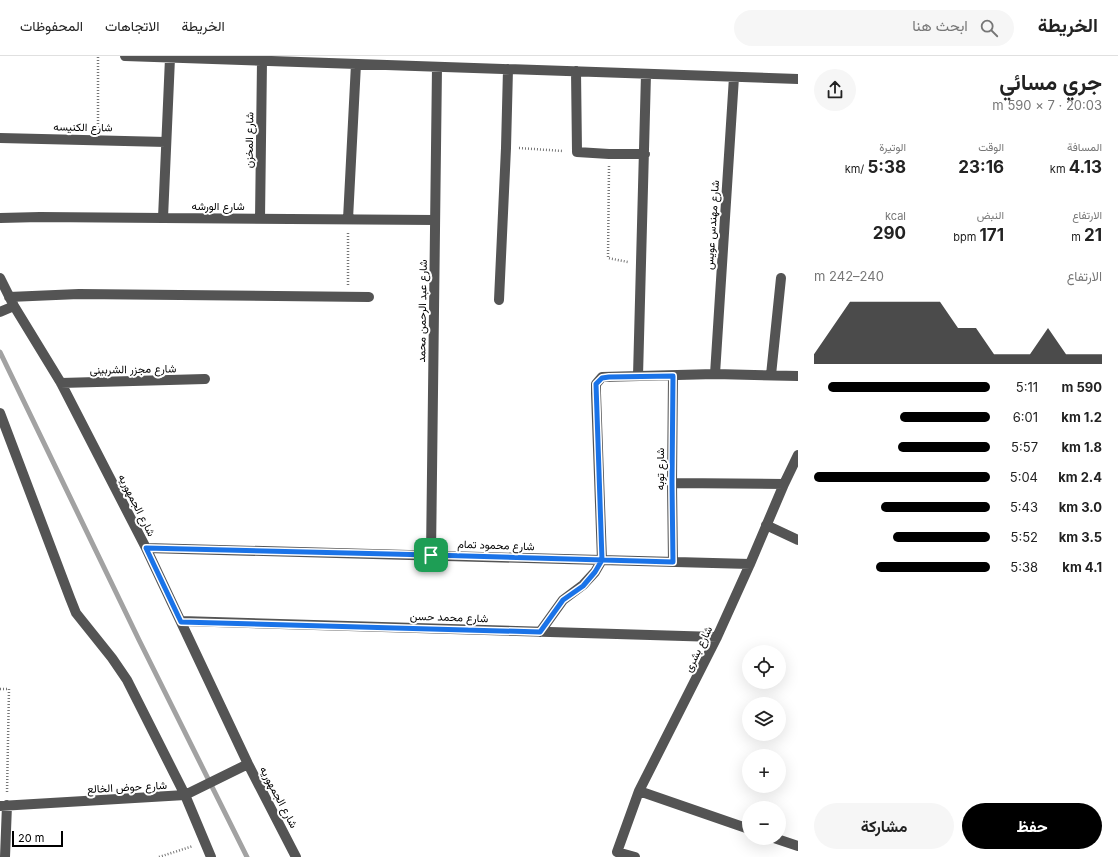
<!DOCTYPE html>
<html lang="ar">
<head>
<meta charset="utf-8">
<style>
	body { margin:0; font-family:Inter,Vazirmatn,sans-serif; background:#f6f6f6; color:#222; direction:rtl; height:100vh; display:flex; flex-direction:column; font-size:15px; white-space:nowrap }
	* { box-sizing:border-box; margin:0 }
	p { font-size:13px; color:#767676 }
	.icon { flex:none; width:22px; height:22px; fill:none; stroke:currentColor; stroke-width:2; stroke-linecap:round; stroke-linejoin:round }
	.map { position:relative; flex:1; overflow:hidden; direction:ltr }
	.sheet { display:flex; flex-direction:column; background:#fff; width:320px }
	.sheet>* { flex:none }
	.controls { position:absolute; left:742px; top:589px; display:grid; gap:8px }
	.controls a { display:grid; place-items:center; width:44px; height:44px; border-radius:50%; background:#fff; box-shadow:0 4px 16px #0002; font-size:20px }
	.scale { position:absolute; left:12px; bottom:10px; width:51px; box-sizing:border-box; padding-left:4px; border:2px solid #000; border-top:0; font-size:11px; line-height:14px; white-space:nowrap; color:#000; -webkit-text-stroke:3px #fff; paint-order:stroke }
	.pin { position:absolute; display:grid; place-items:center; width:34px; height:34px; color:#fff; margin:-17px; border-radius:8px; box-shadow:0 2px 6px #0006 }
	.round { display:grid; place-items:center; flex:none; width:42px; height:42px; border-radius:21px; background:#f6f6f6 }
	.overview { display:flex; align-items:center; justify-content:space-between; height:68px; padding:0 16px }
	h1 { font-size:22px; font-weight:700; line-height:30px }
	.figures { display:grid; grid-template-columns:repeat(3,1fr); gap:6px; height:68px; padding:4px 16px }
	.figures div { display:grid; align-content:center }
	.figures b { font-size:17px; font-weight:700 }
	.figures small { font-size:11px; font-weight:400 }
	.figures p { font-size:11px }
	.chart { height:112px; padding:8px 16px }
	.chart p { display:flex; justify-content:space-between }
	.chart svg { width:100%; height:72px; margin-top:4px; fill:#000; opacity:.7 }
	.action { display:flex; gap:8px; margin-top:auto; padding:8px 16px }
	.action a { flex:1; height:46px; border-radius:24px; background:#000; color:#fff; font-size:16px; font-weight:700; line-height:46px; text-align:center }
	.action a+a { background:#f6f6f6; color:#222 }
	ul { padding:0 16px; list-style:none; font-size:13px }
	li { display:grid; grid-template-columns:64px 48px 1fr; align-items:center; height:30px }
	li i { height:10px; border-radius:5px; background:#000 }
	header { display:flex; align-items:center; gap:24px; box-sizing:border-box; height:56px; padding:0 20px; background:#fff; border-bottom:1px solid #e0e0e0 }
	header strong { font-size:19px }
	nav { display:flex; gap:22px; margin-inline-start:auto; font-size:14px }
	.search { width:280px; height:36px; background:#f6f6f6; display:flex; align-items:center; gap:10px; box-sizing:border-box; padding:0 14px; border-radius:22px; color:#767676; font-size:15px }
	main { display:flex; flex:1; min-height:0 }
	.map>svg:first-child { display:block }
	.lines { fill:none; stroke-linecap:round; stroke-linejoin:round }
	.stream { stroke:#a2a2a2; stroke-width:5 }
	.path { stroke:#767676; stroke-width:2.5; stroke-dasharray:1 2; stroke-linecap:butt }
	.minor { stroke:#545454; stroke-width:10 }
	.route-casing { stroke:#fff; stroke-width:8 }
	.route { stroke:#1a73e8; stroke-width:5 }
	.labels { text-anchor:middle; dominant-baseline:central; stroke-width:4; stroke-linejoin:round; paint-order:stroke }
	.street-label { font-size:11px; fill:#000; stroke:#fff }
</style>
</head>
<body>
<header>
<strong>الخريطة</strong>
<div class="search"><svg class="icon" aria-label="search" viewBox="0 0 24 24"><circle cx="10" cy="10" r="6"/><path d="M15 15l6 6"/></svg>ابحث هنا</div>
<nav><a>الخريطة</a><a>الاتجاهات</a><a>المحفوظات</a></nav>
</header>
<main>
<section class="sheet">
<div class="overview"><div><h1>جري مسائي</h1><p>20:03 · 7 × 590 m</p></div><a class="round"><svg class="icon" aria-label="share" viewBox="0 0 24 24"><path d="M12 15V3M7 8l5-5 5 5M5 13v7h14v-7"/></svg></a></div>
<div class="figures">
<div><p>المسافة</p><b>4.13<small> km</small></b></div>
<div><p>الوقت</p><b>23:16</b></div>
<div><p>الوتيرة</p><b>5:38<small> /km</small></b></div>
</div>
<div class="figures">
<div><p>الارتفاع</p><b>21<small> m</small></b></div>
<div><p>النبض</p><b>171<small> bpm</small></b></div>
<div><p>kcal</p><b>290</b></div>
</div>
<div class="chart"><p><span>الارتفاع</span>240–242 m</p>
<svg viewBox="0 0 160 44" preserveAspectRatio="none"><path d="M0 44V38L10 22L20 6L30 6L40 6L50 6L60 6L70 6L80 22L90 22L100 38L110 38L120 38L130 22L140 38L150 38L160 38V44z"/></svg>
</div>
<ul>
<li><b>590 m</b>5:11<i style="width:92%"></i></li>
<li><b>1.2 km</b>6:01<i style="width:51%"></i></li>
<li><b>1.8 km</b>5:57<i style="width:52%"></i></li>
<li><b>2.4 km</b>5:04<i style="width:100%"></i></li>
<li><b>3.0 km</b>5:43<i style="width:62%"></i></li>
<li><b>3.5 km</b>5:52<i style="width:55%"></i></li>
<li><b>4.1 km</b>5:38<i style="width:65%"></i></li>
</ul>
<div class="action"><a>حفظ</a><a>مشاركة</a></div>
</section>
<div class="map">
<svg width="798" height="801" viewBox="0 0 798 801">
	<rect width="100%" height="100%" fill="#fff"/>
	<g class="lines">
		<path class="stream" d="M0,296l139,288 108,217"/>
		<path class="path" d="M98,71v-71
			M519,92l44,3
			M609,110l-1,92 20,4
			M348,229v-53
			M0,633h9l-2,104
			M159,801l34,-11"/>
		<path class="minor" d="M125,0l673,23
			M576,15l1,81 32,2h36
			M0,82l166,4
			M0,162l40,-1 395,3
			M163,162l7,-160
			M260,163l2,-158
			M348,163l8,-155
			M0,222l14,28 47,77 85,165 102,216 48,93
			M9,241l70,-3 290,3
			M499,244l7,-152 2,-79
			M0,256l14,-6
			M715,318l19,-297
			M771,319l10,-97
			M638,320l8,-302
			M673,320l-1,107 1,79
			M61,327l144,-4
			M0,357l70,185 6,15 36,45 15,22 58,115 26,62
			M672,427l112,1
			M766,469l32,15
			M146,492l604,16
			M431,499l6,-488
			M181,565l536,16
			M540,576l23,-32 20,-15 12,-13 7,-12 -6,-167v-9l6,-7 113,-3 83,2
			M639,735l110,38
			M0,750l185,-11 63,-31
			M774,782l24,8
			M617,796l22,-61 78,-154 33,-73 34,-80 14,-29
			M617,796l18,5
			M5,801l2,-52"/>
	</g>
	<g class="lines">
		<g class="route-casing">
			<path id="route" d="M431,499l-285,-7 35,74 359,10 23,-32 20,-14 12,-14 7,-12 -6,-176 6,-6 7,-1 64,-1 -1,107 1,79 -242,-7"/>
		</g>
		<use href="#route" class="route"/>
	</g>
	<g class="labels">
		<g class="street-label">
			<text transform="translate(83 71) rotate(1)">شارع الكنيسه</text>
			<text transform="translate(249 84) rotate(-89)">شارع المخزن</text>
			<text x="218" y="150">شارع الورشه</text>
			<text transform="translate(712 169) rotate(-86)">شارع مهندس عويس</text>
			<text transform="translate(422 255) rotate(-89)">شارع عبد الرحمن محمد</text>
			<text transform="translate(133 313) rotate(-1)">شارع مجزر الشربينى</text>
			<text transform="translate(660 413) rotate(-90)">شارع توبه</text>
			<text transform="translate(137 449) rotate(63)">شارع الجمهوريه</text>
			<text transform="translate(496 489) rotate(2)">شارع محمود تمام</text>
			<text transform="translate(449 561) rotate(2)">شارع محمد حسن</text>
			<text transform="translate(698 593) rotate(-64)">شارع بشرى</text>
			<text transform="translate(127 731) rotate(-3)">شارع حوض الخالع</text>
			<text transform="translate(279 741) rotate(62)">شارع الجمهوريه</text>
		</g>
	</g>
</svg>
<div class="controls">
<a><svg class="icon" aria-label="locate" viewBox="0 0 24 24"><circle cx="12" cy="12" r="6"/><path d="M12 2v4M12 18v4M2 12h4M18 12h4"/></svg></a>
<a><svg class="icon" aria-label="layers" viewBox="0 0 24 24"><path d="M12 4l9 5-9 5-9-5zM3 14l9 5 9-5"/></svg></a>
<a>+</a>
<a>−</a>
</div>
<div class="scale">20 m</div>
<div class="pin" style="left:431px;top:499px;background:#1e9e55"><svg class="icon" aria-label="arrive" viewBox="0 0 24 24"><path d="M6 21V4h12l-3 4 3 4H6"/></svg></div>
</div>
</main>
</body>
</html>
